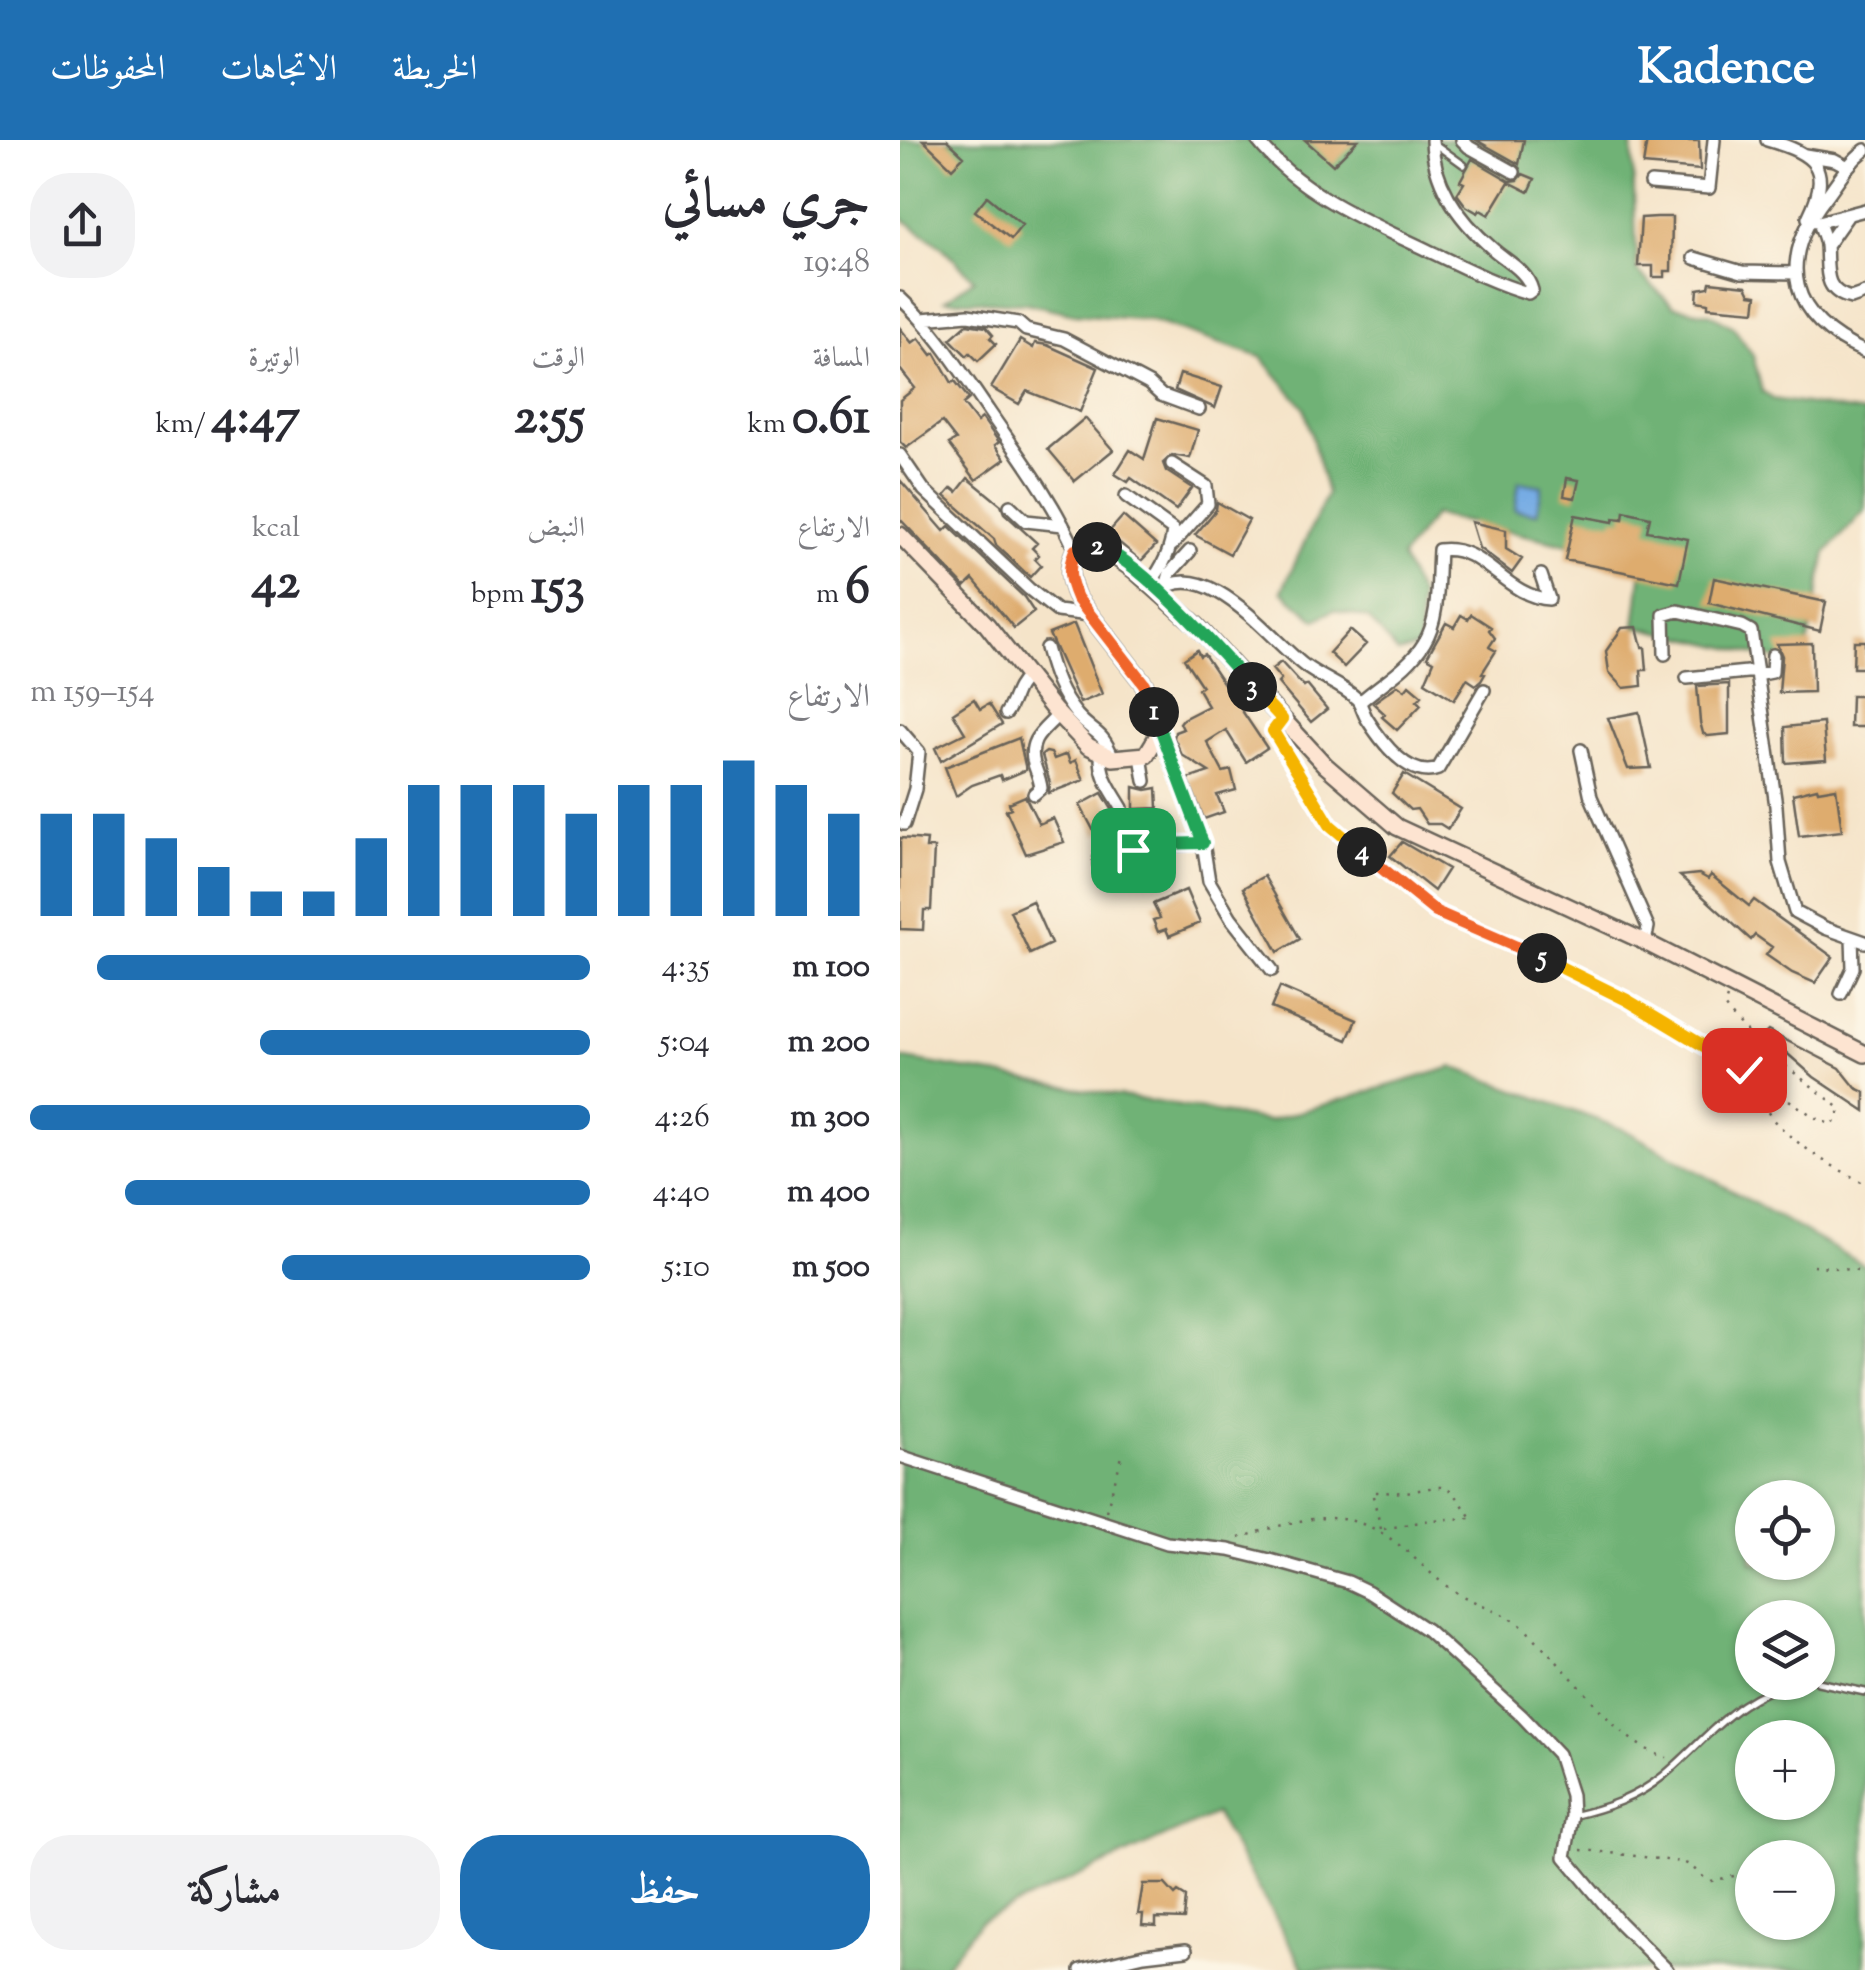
<!DOCTYPE html>
<html lang="ar">
<head>
<meta charset="utf-8">
<style>
	body { margin:0; font-family:"Sorts Mill Goudy",Amiri,serif; background:#f2f2f3; color:#2b2b33; direction:rtl; height:100vh; display:flex; flex-direction:column; font-size:38px; white-space:nowrap }
	* { box-sizing:border-box; margin:0 }
	p { font-size:32px; color:#7c7c81 }
	.icon { flex:none; width:55px; height:55px; fill:none; stroke:currentColor; stroke-width:2; stroke-linecap:round; stroke-linejoin:round }
	.map { position:relative; flex:1; overflow:hidden; direction:ltr }
	.side { display:flex; flex-direction:column; background:#fff; width:900px }
	.side>* { flex:none }
	.tools { position:absolute; left:835px; top:1340px; display:grid; gap:20px }
	.tools a { display:grid; place-items:center; width:100px; height:100px; border-radius:50%; background:#fff; box-shadow:0 2px 8px #0004; font-size:50px }
	.pin { position:absolute; display:grid; place-items:center; width:85px; height:85px; color:#fff; margin:-42px; border-radius:20px; box-shadow:0 5px 15px #0006 }
	.km { position:absolute; width:50px; height:50px; margin:-25px; border-radius:50%; background:#222; color:#fff; font-size:28px; line-height:50px; text-align:center }
	.round { display:grid; place-items:center; flex:none; width:105px; height:105px; border-radius:40px; background:#f2f2f3 }
	.head { display:flex; align-items:center; justify-content:space-between; height:170px; padding:0 30px }
	h1 { font-size:55px; font-weight:800; line-height:75px }
	.stats { display:grid; grid-template-columns:repeat(3,1fr); gap:15px; height:170px; padding:10px 30px }
	.stats div { display:grid; align-content:center }
	.stats b { font-size:50px; font-weight:800 }
	.stats small { font-size:28px; font-weight:400 }
	.stats p { font-size:28px }
	.chart { height:280px; padding:20px 30px }
	.chart p { display:flex; justify-content:space-between }
	.chart svg { width:100%; height:180px; margin-top:10px; stroke:#1f6fb2; stroke-width:6 }
	.cta { display:flex; gap:20px; margin-top:auto; padding:20px 30px }
	.cta a { flex:1; height:115px; border-radius:40px; background:#1f6fb2; color:#fff; font-size:40px; font-weight:800; line-height:115px; text-align:center }
	.cta a+a { background:#f2f2f3; color:#2b2b33 }
	ul { padding:0 30px; list-style:none; font-size:32px }
	li { display:grid; grid-template-columns:160px 120px 1fr; align-items:center; height:75px }
	li i { height:25px; border-radius:12px; background:#1f6fb2 }
	header { display:flex; align-items:center; gap:60px; box-sizing:border-box; height:140px; padding:0 50px; background:#1f6fb2; color:#fff }
	header strong { font-size:48px }
	nav { display:flex; gap:55px; margin-inline-start:auto; font-size:35px }
	main { display:flex; flex:1; min-height:0 }
	.map>svg:first-child { display:block }
	.forest { fill:#6fb276; stroke:#466749; stroke-width:2.5; fill-rule:evenodd }
	.water { fill:#76ace4; stroke:#496480; stroke-width:2.5 }
	.building { fill:#deac6e }
	.lines { fill:none; stroke-linecap:round; stroke-linejoin:round }
	.lane-casing { stroke:#686259; stroke-width:10 }
	.street-casing { stroke:#686259; stroke-width:16 }
	.secondary-casing { stroke:#686259; stroke-width:20 }
	.path { stroke:#686259; stroke-width:2.5; stroke-dasharray:2.5 8; stroke-linecap:butt }
	.lane { stroke:#fff; stroke-width:5 }
	.street { stroke:#fff; stroke-width:11 }
	.secondary { stroke:#fde4d1; stroke-width:15 }
	.split-1-casing { stroke:#fff; stroke-width:20 }
	.split-2-casing { stroke:#fff; stroke-width:20 }
	.split-3-casing { stroke:#fff; stroke-width:20 }
	.split-4-casing { stroke:#fff; stroke-width:20 }
	.split-5-casing { stroke:#fff; stroke-width:20 }
	.split-6-casing { stroke:#fff; stroke-width:20 }
	.split-1 { stroke:#22a559; stroke-width:12 }
	.split-2 { stroke:#f0652b; stroke-width:12 }
	.split-3 { stroke:#22a559; stroke-width:12 }
	.split-4 { stroke:#f5b400; stroke-width:12 }
	.split-5 { stroke:#f0652b; stroke-width:12 }
	.split-6 { stroke:#f5b400; stroke-width:12 }
</style>
</head>
<body>
<header>
<strong>Kadence</strong>
<nav><a>الخريطة</a><a>الاتجاهات</a><a>المحفوظات</a></nav>
</header>
<main>
<div class="map">
<svg width="965" height="1830" viewBox="0 0 965 1830">
	<rect width="100%" height="100%" fill="#fcf5e5"/>
	<filter id="ink" filterUnits="userSpaceOnUse"><feTurbulence type="fractalNoise" baseFrequency=".01" numOctaves="2"/><feDisplacementMap in="SourceGraphic" scale="20" xChannelSelector="R" yChannelSelector="G"/><feConvolveMatrix kernelMatrix="1 2 1 2 8 2 1 2 1" color-interpolation-filters="sRGB"/></filter>
	<filter id="wash" filterUnits="userSpaceOnUse"><feTurbulence type="fractalNoise" baseFrequency=".0048" numOctaves="4" result="noise"/><feDisplacementMap in="SourceGraphic" scale="40" xChannelSelector="R" yChannelSelector="G"/><feGaussianBlur stdDeviation="2.25" result="paint"/><feColorMatrix in="noise" values="0 0 0 0 0 0 0 0 0 0 0 0 0 0 0 0 0 1.4 0 .05"/><feComposite in="paint" operator="in"/></filter>
	<g filter="url(#wash)">
		<rect width="100%" height="100%" fill="#f5e4c9"/>
		<path class="forest" d="M0,0h732l5,131 36,35 38,8 22,13 20,28 9,36 11,8 92,14v97l-39,43 -23,112 -168,-39 8,-65 -209,-46 -33,43 19,38 -1,51 -21,6 -30,-35 -34,-8 -18,10 -34,-29 45,-97 -23,-87 -43,-50 -112,-37 -74,-6 -49,-11 -81,-3 29,-21 -33,-33 -41,-29z
			M0,918l368,63 185,-54 172,63 240,136v704h-560l-90,-156 -235,107 -38,49h-42zM852,1358h66v64h-66zM852,1478h66v64h-66zM852,1598h66v64h-66zM852,1718h66v64h-66z"/>
		<path class="water" d="M619,342l23,4 -5,27 -22,-3z"/>
		<g id="blocks">
			<path class="building" d="M23,0h24l17,16 -12,12z
				M405,0h53l-25,25z
				M576,0h48l-5,24z
				M747,0l52,1 1,29 -57,-5z
				M572,19l38,22 8,-1 5,-6 12,5 -6,13 -20,-10 -20,33 -9,-5 -2,3 -12,-7 -9,-12 7,-11 -4,-2z
				M87,56l35,29 -11,14 -36,-28z
				M757,77h15l-1,54h-6v6h-12v-11h-15l3,-48z
				M810,142l36,4 4,8 7,1 -2,16 -47,-4v-4l-11,-2 1,-12 11,-2z
				M67,184l19,3 7,8 -3,3 6,6 -18,17 -8,-8 -3,3 -17,-17z
				M0,188l12,15 7,-5 13,17 3,-2 17,30 3,-2 14,18 -6,5 14,18 5,-4 17,24 -4,3 10,14 -29,21 -27,-36 7,-4 -14,-18 -36,26 -6,-6v-42l15,-12 -15,-19z
				M120,200l13,8 2,-5 12,2 51,23 -18,44 -53,-21 -8,13 -28,-16z
				M280,234l42,13 -7,21 -40,-18z
				M185,278l28,32 -38,31 -27,-32z
				M257,278l41,12 -8,28 -18,-3 -9,8 3,8 26,17 -16,22 -45,-32 -3,4 -13,-8 15,-24 14,9z
				M68,338l33,27 3,8 33,30 -5,5 7,7 -4,4 6,6 -11,12 -34,-32 -2,-6 -49,-43 7,-8 5,4z
				M667,338l12,2 -4,18 -11,-2z
				M0,340l44,51 5,-5 75,71 10,15 -20,16 -41,-49 -8,8 -65,-68z
				M317,362l32,18 -19,34 -35,-19 21,-25z
				M724,371l26,6 -3,14 41,8 -9,44 -114,-23 10,-45 38,7 1,-4 9,1z
				M223,376l33,29 -15,16 -33,-28z
				M571,382l35,8v19l16,10 -10,14 -33,-25z
				M814,438l112,24 -6,29 -111,-28z
				M571,474l20,13 -2,3 6,8 -6,9 7,4 -14,22 3,1 -4,7 -5,4 -9,-6 -13,21 -29,-18 9,-21 -7,-4 19,-34 8,4 7,-12 7,4z
				M174,484l28,70 -22,9 -31,-69z
				M737,487l5,20h3l2,23h-6l1,16 -18,2 -15,-16 -3,-21 16,-23z
				M450,490l16,14 -22,23 -15,-14z
				M954,501h11v27h-12z
				M912,503l1,49 -34,1 3,-37 -5,-12z
				M297,510l3,6 4,-2 63,94 -21,14 -20,-32 -19,12 16,30 8,-2 5,20 -19,5 7,17 -20,7 -16,-40 21,-7 -27,-17 -8,-17 1,-6 8,-3 -3,-6 3,-4 25,-13 -10,-17 4,-3 -18,-27z
				M381,522l23,25 3,-2 20,24 -16,13 -33,-39 3,-3 -9,-11z
				M829,544v50l-21,2 -5,-3 -3,-11 -3,-36z
				M498,545l7,5 4,-5 13,11 -5,5 4,4 -24,25 -15,-13 3,-3 -12,-11z
				M951,556h14v31h-15z
				M74,559l6,10 9,-5 13,20 -61,37 -6,-13 30,-15 -12,-20z
				M739,572l12,56 -23,1 -20,-51z
				M923,583l3,37 -40,3 -1,-36z
				M119,598l7,32 -24,10 -2,-5 -28,10 -16,11 -11,-29z
				M146,612l5,1 3,6 13,-5 3,9 6,-3 8,20 -35,13 1,-10 -8,-28z
				M504,634l57,35 -13,20 -8,-5h-13l-10,-15 -7,1 -18,-17z
				M234,647l12,3 11,-2 1,20 -24,1z
				M917,648l1,3 18,-3 6,43 -43,5 -6,-42z
				M202,653l18,29 -24,13 -16,-30z
				M125,656l14,28 14,-6 11,24 -38,12 -20,-44 5,-2 -2,-5z
				M0,698l27,2 -1,8h8l-3,62h-7l-1,20 -23,-1z
				M502,702l46,27 -14,22 -44,-35z
				M799,734l9,5 3,-4 38,31 5,-6 79,57 -18,26 -23,-10 -26,-18 6,-8 -17,-12 -4,5 -71,-64z
				M364,736l36,63 -22,13 -35,-64z
				M286,750l14,33 -31,13 -3,-7 -8,3 -5,-12 7,-2 -7,-14z
				M132,761l19,43 -21,10 -20,-43z
				M380,847l76,33 -9,20 -76,-32z
				M868,891l72,37 16,20 9,4v19l-51,-34 -49,-43z
				M819,932l11,7 -11,16 -11,-7z
				M243,1744h22l10,11 3,-3 8,5 -2,22 -28,-1v8l-14,-1 1,-11h-5z"/>
		</g>
	</g>
	<g filter="url(#ink)">
		<use href="#blocks" fill-opacity="0" stroke="#686259" stroke-width="2.5"/>
		<g class="lines">
			<g class="lane-casing">
				<path id="lane" d="M535,4l29,21
					M918,1542l47,10
					M672,1676c34,-8 64,-18 91,-40 45,-37 76,-86 139,-94"/>
			</g>
			<g class="street-casing">
				<path id="street" d="M357,0c43,54 109,81 170,110 32,15 66,33 101,43l4,-3c-5,-19 -24,-28 -38,-40 -33,-28 -61,-65 -62,-110
					M562,0l7,7 45,25
					M867,0c49,14 66,28 41,78l11,4 46,-12
					M965,10c-17,13 -27,31 -39,47 -51,66 -36,121 39,155
					M905,15l30,5 13,7
					M751,43l58,5 5,-48
					M919,82c2,8 6,15 7,23 2,24 -4,46 25,53l14,-5
					M926,106l22,-31
					M794,118l48,14 54,1
					M0,158c37,34 62,75 90,115 31,45 63,87 85,137
					M22,179l46,-4 50,8 8,7 38,9 85,45 12,11 38,14
					M0,315l24,35 105,99 28,22 33,4
					M272,324l34,22 2,18 -36,41
					M226,356l47,34c-2,21 -10,37 -23,53
					M110,366l16,15 37,4
					M266,446l4,-13 20,-22
					M258,452c49,-39 112,48 147,74 16,12 37,19 52,33 5,6 6,14 10,20 14,22 42,61 71,50l46,-79
					M146,508c7,26 14,46 31,67 17,20 24,13 36,43
					M765,514l-1,-39 14,-4 64,15 9,5 25,175 4,56 15,50 30,16 40,14
					M857,535l15,-3 1,-17
					M787,538l70,-7
					M460,562c21,-19 49,-34 64,-59 16,-25 13,-64 15,-93 44,-7 66,47 110,49l-8,-24
					M106,573c9,-12 8,-25 21,-36
					M259,589l44,114 6,38 22,37 41,52
					M0,590l19,22 -4,37 -11,35
					M681,610l10,47 57,130 -3,15
					M201,614c-1,23 10,35 21,54
					M241,616l4,25
					M134,654l7,-6c-1,-9 -4,-15 -7,-24 -7,-24 9,-33 24,-49
					M199,724l1,-9 50,-8
					M264,737l-10,-13 -4,-17 53,-4
					M941,854l12,-26 -1,-30
					M0,1316l267,87 62,7 41,10 78,22 21,10 58,38 95,86 36,38 13,41 1,21 -7,41 55,66 47,47
					M181,1830l63,-15 42,-5"/>
			</g>
			<g class="secondary-casing">
				<path id="secondary" d="M0,395l87,90 67,85 34,36 25,12 33,-3 11,-18 -4,-31 -9,-22 -67,-86c-8,-18 -10,-30 -2,-48l26,-3 33,23 63,56 128,139 72,62 248,115 220,112"/>
			</g>
			<path class="path" d="M374,592l56,93 106,87 132,57 175,101 29,49 20,19 27,20 46,26
				M827,858l-3,8c32,41 76,70 117,103l-8,16 -14,-5 -74,-49
				M913,1125l52,7
				M206,1371l17,-58
				M481,1389l-9,-37c11,0 22,1 33,0 43,-5 40,-16 66,26
				M484,1389l46,-9 40,-2
				M339,1398c59,-18 105,-37 160,7 18,14 34,32 53,45 23,15 55,21 74,40 15,14 29,30 43,45 33,34 51,67 98,83
				M681,1710c8,0 97,11 104,13 10,4 15,14 26,18l32,-7"/>
			<use href="#lane" class="lane"/>
			<use href="#street" class="street"/>
			<use href="#secondary" class="secondary"/>
		</g>
	</g>
	<g class="lines" filter="url(#ink)">
		<g class="split-1-casing">
			<path id="split-1" d="M233,710l24,-6 46,-1 -49,-131"/>
		</g>
		<g class="split-2-casing">
			<path id="split-2" d="M197,407l-22,3c-8,19 -6,30 2,48l67,86 10,28"/>
		</g>
		<g class="split-3-casing">
			<path id="split-3" d="M197,407c39,8 125,107 155,140"/>
		</g>
		<g class="split-4-casing">
			<path id="split-4" d="M352,547l30,32 -9,12 57,94 32,27"/>
		</g>
		<g class="split-5-casing">
			<path id="split-5" d="M462,712l74,60 106,46"/>
		</g>
		<g class="split-6-casing">
			<path id="split-6" d="M642,818l85,42 117,70"/>
		</g>
		<use href="#split-1" class="split-1"/>
		<use href="#split-2" class="split-2"/>
		<use href="#split-3" class="split-3"/>
		<use href="#split-4" class="split-4"/>
		<use href="#split-5" class="split-5"/>
		<use href="#split-6" class="split-6"/>
	</g>
</svg>
<div class="tools">
<a><svg class="icon" aria-label="locate" viewBox="0 0 24 24"><circle cx="12" cy="12" r="6"/><path d="M12 2v4M12 18v4M2 12h4M18 12h4"/></svg></a>
<a><svg class="icon" aria-label="layers" viewBox="0 0 24 24"><path d="M12 4l9 5-9 5-9-5zM3 14l9 5 9-5"/></svg></a>
<a>+</a>
<a>−</a>
</div>
<div class="pin" style="left:233px;top:710px;background:#1e9e55"><svg class="icon" aria-label="arrive" viewBox="0 0 24 24"><path d="M6 21V4h12l-3 4 3 4H6"/></svg></div>
<div class="pin" style="left:844px;top:930px;background:#d93025"><svg class="icon" aria-label="check" viewBox="0 0 24 24"><path d="M5 12l5 5 9-10"/></svg></div>
<b class="km" style="left:254px;top:572px">1</b>
<b class="km" style="left:197px;top:407px">2</b>
<b class="km" style="left:352px;top:547px">3</b>
<b class="km" style="left:462px;top:712px">4</b>
<b class="km" style="left:642px;top:818px">5</b>
</div>
<section class="side">
<div class="head"><div><h1>جري مسائي</h1><p>19:48</p></div><a class="round"><svg class="icon" aria-label="share" viewBox="0 0 24 24"><path d="M12 15V3M7 8l5-5 5 5M5 13v7h14v-7"/></svg></a></div>
<div class="stats">
<div><p>المسافة</p><b>0.61<small> km</small></b></div>
<div><p>الوقت</p><b>2:55</b></div>
<div><p>الوتيرة</p><b>4:47<small> /km</small></b></div>
</div>
<div class="stats">
<div><p>الارتفاع</p><b>6<small> m</small></b></div>
<div><p>النبض</p><b>153<small> bpm</small></b></div>
<div><p>kcal</p><b>42</b></div>
</div>
<div class="chart"><p><span>الارتفاع</span>154–159 m</p>
<svg viewBox="0 0 160 44" preserveAspectRatio="none"><path d="M5 44V19M15 44V19M25 44V25M35 44V32M45 44V38M55 44V38M65 44V25M75 44V12M85 44V12M95 44V12M105 44V19M115 44V12M125 44V12M135 44V6M145 44V12M155 44V19"/></svg>
</div>
<ul>
<li><b>100 m</b>4:35<i style="width:88%"></i></li>
<li><b>200 m</b>5:04<i style="width:59%"></i></li>
<li><b>300 m</b>4:26<i style="width:100%"></i></li>
<li><b>400 m</b>4:40<i style="width:83%"></i></li>
<li><b>500 m</b>5:10<i style="width:55%"></i></li>
</ul>
<div class="cta"><a>حفظ</a><a>مشاركة</a></div>
</section>
</main>
</body>
</html>
